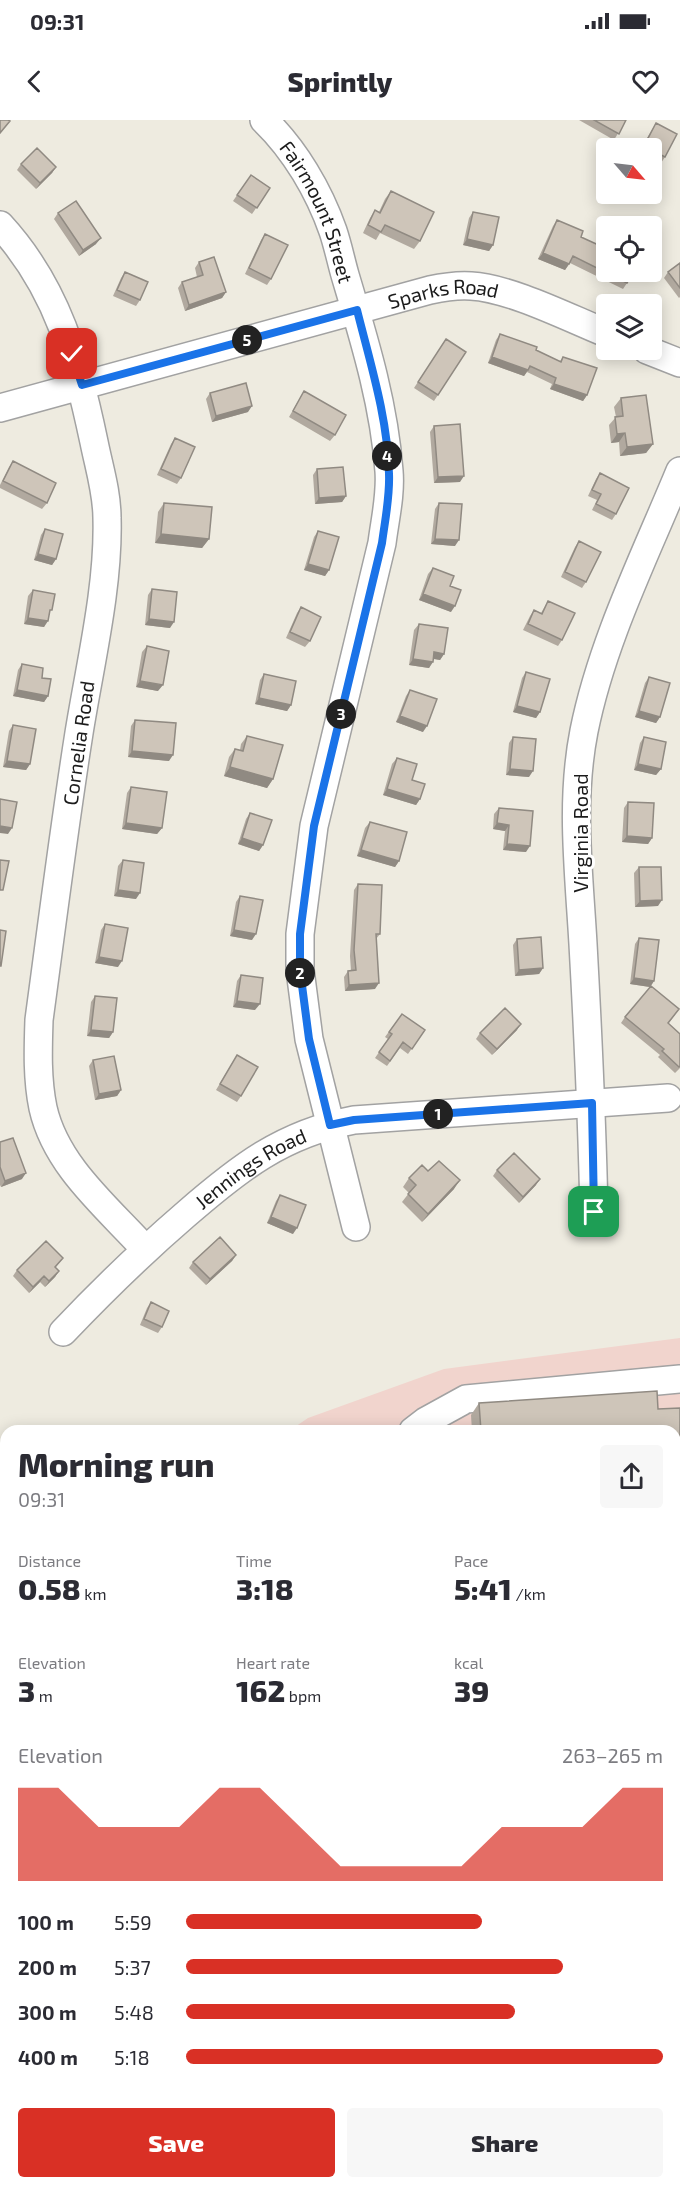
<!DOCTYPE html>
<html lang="en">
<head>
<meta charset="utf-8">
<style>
	body { margin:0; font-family:"Exo 2",sans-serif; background:#f7f7f7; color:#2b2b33; height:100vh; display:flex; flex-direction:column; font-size:22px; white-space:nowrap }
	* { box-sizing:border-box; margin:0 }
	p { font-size:20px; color:#7c7c81 }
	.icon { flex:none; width:33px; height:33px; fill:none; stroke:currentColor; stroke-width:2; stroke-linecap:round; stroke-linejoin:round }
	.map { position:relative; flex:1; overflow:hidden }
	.side { position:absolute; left:0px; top:1305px; width:681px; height:764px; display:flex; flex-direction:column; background:#fff; border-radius:18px 18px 0 0; box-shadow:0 3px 15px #0003 }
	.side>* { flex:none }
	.needle { width:39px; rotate:118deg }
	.fabs { position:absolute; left:596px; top:18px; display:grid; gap:12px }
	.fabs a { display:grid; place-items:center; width:66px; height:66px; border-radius:6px; background:#fff; box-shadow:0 3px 15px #0003; font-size:30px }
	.pin { position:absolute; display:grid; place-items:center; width:51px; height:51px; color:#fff; margin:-26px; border-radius:12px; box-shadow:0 3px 9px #0006 }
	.km { position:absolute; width:30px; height:30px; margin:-15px; border-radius:50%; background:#222; color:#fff; font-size:16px; line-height:30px; text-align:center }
	.round { display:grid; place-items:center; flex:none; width:63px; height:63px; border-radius:6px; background:#f7f7f7 }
	.headline { display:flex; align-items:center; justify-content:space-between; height:102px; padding:0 18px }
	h1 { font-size:33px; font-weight:800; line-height:45px }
	.metrics { display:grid; grid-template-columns:repeat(3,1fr); gap:9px; height:102px; padding:6px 18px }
	.metrics div { display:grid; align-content:center }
	.metrics b { font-size:30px; font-weight:800 }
	.metrics small { font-size:16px; font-weight:400 }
	.metrics p { font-size:16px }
	.chart { height:168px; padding:12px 18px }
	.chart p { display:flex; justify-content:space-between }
	.chart svg { width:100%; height:108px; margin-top:6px; fill:#d93025; opacity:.7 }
	.primary-button { display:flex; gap:12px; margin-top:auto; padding:12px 18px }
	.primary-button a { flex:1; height:69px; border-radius:6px; background:#d93025; color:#fff; font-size:24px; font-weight:800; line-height:69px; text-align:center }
	.primary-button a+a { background:#f7f7f7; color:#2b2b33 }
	ul { padding:0 18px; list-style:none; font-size:20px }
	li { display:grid; grid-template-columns:96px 72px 1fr; align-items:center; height:45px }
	li i { height:15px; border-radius:8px; background:#d93025 }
	.status { display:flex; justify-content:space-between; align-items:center; height:42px; padding:0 30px; background:#fff; direction:ltr }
	.status svg { height:16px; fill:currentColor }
	header { display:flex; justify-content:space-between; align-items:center; height:78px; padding:0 18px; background:#fff; font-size:27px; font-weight:800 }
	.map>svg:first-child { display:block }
	.commercial { fill:#f1d4cd }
	.construction { fill:url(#construction-cross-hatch) }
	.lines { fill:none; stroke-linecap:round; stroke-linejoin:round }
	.minor-casing { stroke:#a2a2a2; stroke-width:30 }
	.minor { stroke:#fff; stroke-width:27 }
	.wall { fill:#b1a99f }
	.shaded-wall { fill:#908a82 }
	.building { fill:#cec5b9; stroke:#908a82; stroke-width:1.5 }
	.route-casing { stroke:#fff; stroke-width:12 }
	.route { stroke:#1a73e8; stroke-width:8 }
	.labels { text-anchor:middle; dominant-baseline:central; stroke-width:6; stroke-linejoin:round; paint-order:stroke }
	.street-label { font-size:20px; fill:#1b1b1b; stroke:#fff }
</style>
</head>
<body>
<div class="status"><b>09:31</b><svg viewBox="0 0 49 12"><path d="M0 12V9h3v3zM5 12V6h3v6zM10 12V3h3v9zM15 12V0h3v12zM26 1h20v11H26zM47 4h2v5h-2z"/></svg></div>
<header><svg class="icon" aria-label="back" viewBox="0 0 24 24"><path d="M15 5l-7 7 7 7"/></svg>Sprintly<svg class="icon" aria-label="heart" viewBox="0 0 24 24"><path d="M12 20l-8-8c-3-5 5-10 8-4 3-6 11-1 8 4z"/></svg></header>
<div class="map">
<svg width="680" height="2068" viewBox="0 0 680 2068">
	<defs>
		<pattern id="construction-cross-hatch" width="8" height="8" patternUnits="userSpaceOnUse" patternTransform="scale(1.5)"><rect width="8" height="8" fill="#bfc3ab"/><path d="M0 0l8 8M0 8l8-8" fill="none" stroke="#a4a793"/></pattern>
	</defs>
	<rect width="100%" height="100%" fill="#eeebe0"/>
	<path class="commercial" d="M680,1218v610l-5,-4v-513h-386l19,-13 136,-49z"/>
	<path class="construction" d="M6,1728v334l499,1 -5,5h-500v-339z
		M675,1824l5,4v90l-5,4z"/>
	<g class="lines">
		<g class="minor-casing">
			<g id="minor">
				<path id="s1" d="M264,0c31,30 55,71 69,111 5,15 8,30 12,44 19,64 39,128 44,196 2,24 -4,48 -7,72l-68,283 -14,108v36l9,69 47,188"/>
				<path d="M0,105c58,63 77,136 94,217 5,25 13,50 13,76 2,69 -17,146 -28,215 -15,95 -27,191 -40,287 -1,30 -2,59 4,88 13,58 64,99 102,141"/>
				<path d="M647,230l33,13"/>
				<path id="s2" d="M0,288l430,-118c14,-3 27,-5 41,-4 39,2 98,32 135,47"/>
				<path d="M594,1092c-2,-89 -6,-178 -11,-268 -4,-71 -13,-142 1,-213 18,-90 61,-175 96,-260"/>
				<path id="s3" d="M63,1212c39,-41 79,-80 122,-117 54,-47 97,-81 169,-95l314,-22"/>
				<path d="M413,1311l13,-10 40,-22 214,-20"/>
				<path d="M675,1406l5,-3"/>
				<path d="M675,1607l5,-1"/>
				<path d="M0,1664l6,-1"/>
				<path d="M675,1753l5,5"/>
				<path d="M675,1982l5,-3"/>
				<path d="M561,2068l6,-6"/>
			</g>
		</g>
		<use href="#minor" class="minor"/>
	</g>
	<path class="wall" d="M579,0h47l-12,20z
		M656,3l9,34 -4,6 -10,-6v-9h-10z
		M21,44l35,3 -4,6 -16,16 -19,-19z
		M251,55l19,13 -18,26 -19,-13z
		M391,71l29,50 -6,8 -34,-16 -4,7 -13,-7 7,-15 5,-8 4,2 6,-13z
		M473,92l20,33 -4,6 -26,-6 6,-27z
		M58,93l38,31 -17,12 -25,-37z
		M557,100l24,17 23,11 2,-4v28l21,11 -4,6 -53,-26 -5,7 -27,-11 15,-33z
		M265,114l6,45 -4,6 -22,-11 16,-34z
		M199,142l27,30 -4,6 -37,13 -7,-23 4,-6 15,-5 -2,-9z
		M680,143v34l-1,1 -15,-20 4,-6z
		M125,152l15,28 -4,6 -23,-10 8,-18z
		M500,214l60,27 3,-4 24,38 -4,6 -33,-12 2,-5 -25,-12 -3,4 -36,-13 8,-23z
		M446,219l20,13 -32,49 -20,-13z
		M304,271l31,44 -5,6 -41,-24z
		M210,273l38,19 -36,10 -6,-23z
		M621,278l32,46 -7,9 -26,3 -1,-14 -8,1 -2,-18 7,-8 -2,-10z
		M434,306l26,56 -26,1 -4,-51z
		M175,318l6,40 -4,6 -20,-9 14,-31z
		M13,341l34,42 -5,6 -42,-21v-3l9,-18z
		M317,349l29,27 -4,6 -27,2 -2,-29z
		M600,353l16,41 -4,6 -20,-10 5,-10 -9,-4 8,-17z
		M164,383l45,36 -7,9 -47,-5 3,-31z
		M439,383l16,43 -24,-2 4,-35z
		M45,409l11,30 -4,6 -18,-5 7,-25z
		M318,411l11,39 -4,6 -21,-6 10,-33z
		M579,421l7,41 -4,6 -21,-11 14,-30z
		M433,448l17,18 1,26 -32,-12 9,-26z
		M152,469l18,39 -25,-3 3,-30z
		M33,470l16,25 -5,12 -20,-3 4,-28z
		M548,481l14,39 -4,6 -35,-16 7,-14 4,-6 7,3z
		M301,487l9,34 -5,6 -19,-9 11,-25z
		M419,504l25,30 -4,6 -7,-1 -4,9 -20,-3 5,-35z
		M147,526l11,45 -22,-4 6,-35z
		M22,544l20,14 6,18 -4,6 -31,-6 5,-26z
		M526,552l14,40 -4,6 -23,-6 9,-34z
		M264,554l27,31 -4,6 -32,-7 5,-24z
		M649,557l11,40 -4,6 -21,-6 10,-34z
		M410,570l13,42 -27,-10 10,-26z
		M135,600l34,41 -41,-4 3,-31z
		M13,605l17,39 -4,6 -23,-3 6,-36z
		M247,616l26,43 -6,9 -43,-12 5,-19 6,-8 5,1 1,-6z
		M513,617l16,40 -23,-2 3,-32z
		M644,617l17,32 -5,6 -22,-5 6,-27z
		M397,638l15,22 8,19 -4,6 -33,-10 9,-31z
		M131,667l31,41 -5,6 -35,-5 5,-36z
		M628,682l24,36 -4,6 -26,-2 2,-34z
		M499,688l27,44 -23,-2 2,-19 -12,-2 1,-15z
		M250,693l13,32 -4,6 -21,-7 8,-25z
		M370,702l29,39 -4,6 -38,-11 8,-28z
		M123,740l13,39 -22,-3 4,-30z
		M639,747l19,39 -23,1 -1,-34z
		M358,764l22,50 -4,5 -1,50 -30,2 -1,-14 4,-6h3l-1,-15 4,-66z
		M240,776l12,44 -22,-4 6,-34z
		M105,804l13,43 -23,-4 6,-33z
		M639,818l15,43 -4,6 -20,-3 5,-40z
		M517,819l26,29 -4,6 -24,2 -2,-31z
		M241,855l14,35 -22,-3 4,-26z
		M95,876l18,36 -4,6 -22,-2 4,-34z
		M402,894l23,16 -17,24 -8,-6 -13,18 -12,-8 13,-19 -3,-2z
		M675,895l-7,9 12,44 -5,5 -17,-16 2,-2 -39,-32 4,-6z
		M517,910l-25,25 -16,-16 4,-6z
		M237,935l4,41 -4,6 -21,-12z
		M93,940l28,30 -4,6 -22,4 -6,-34z
		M0,1022l22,37 -21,8 -1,-2z
		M497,1050l39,15 -17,18 -26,-27z
		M428,1051l26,18 -32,33 -20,-20 7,-9 -6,-6 6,-9z
		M280,1075l13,39 -26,-11 9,-22z
		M236,1135l-4,6 -26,24 -17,-17 4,-6z
		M63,1138l-8,10 4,3 -4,6 -10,10 -5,-5 -11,11 -16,-17 4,-6z
		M151,1182l11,25 -4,6 -18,-8 7,-17z
		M479,1283l179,6 17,22h-203l-1,-16z"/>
	<path class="shaded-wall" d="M56,47l-4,6 -16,16 4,-6z
		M101,118l-5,6 -17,12 4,-6z
		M467,119l26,6 -4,6 -26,-6z
		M543,133l26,11 -4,6 -27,-11z
		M226,172l-4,6 -37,13 4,-6z
		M492,237l36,13 -4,6 -36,-13z
		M554,264l33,11 -4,6 -33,-12z
		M252,286l-4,6 -36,10 4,-6z
		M625,313l-6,9 -8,1 6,-9z
		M653,324l-7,9 -26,3 7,-9z
		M464,356l-4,6 -26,1 4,-6z
		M346,376l-4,6 -27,2 4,-6z
		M161,414l48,5 -7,9 -47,-5z
		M435,419l24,1 -4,6 -24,-2z
		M38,434l18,5 -4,6 -18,-5z
		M308,444l21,6 -4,6 -21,-6z
		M423,474l32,12 -4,6 -32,-12z
		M28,498l20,3 -4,6 -20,-3z
		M149,499l25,3 -4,6 -25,-3z
		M434,532l10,2 -4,6 -10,-2z
		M413,539l20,3 -4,6 -20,-3z
		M140,561l23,4 -5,6 -22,-4z
		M17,570l31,6 -4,6 -31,-6z
		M259,578l32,7 -4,6 -32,-7z
		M517,586l23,6 -4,6 -23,-6z
		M639,591l21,6 -4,6 -21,-6z
		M400,596l27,10 -4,6 -27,-10z
		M132,631l41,4 -4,6 -41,-4z
		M7,641l23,3 -4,6 -23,-3z
		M638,644l23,5 -5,6 -22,-5z
		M230,647l43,12 -6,9 -43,-12z
		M510,649l23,2 -4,6 -23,-2z
		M387,669l33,10 -4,6 -33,-10z
		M126,703l36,5 -5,6 -35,-5z
		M497,703l12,2 -4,6 -12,-2z
		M0,706l12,2 -4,6 -8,-1z
		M627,716l25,2 -4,6 -26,-2z
		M242,718l21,7 -4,6 -21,-7z
		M507,724l23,2 -4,6 -23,-2z
		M361,730l38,11 -4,6 -38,-11z
		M118,770l22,3 -4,6 -22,-3z
		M662,780l-4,6 -23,1 5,-6z
		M234,810l22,4 -4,6 -22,-4z
		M99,837l23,4 -4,6 -23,-4z
		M543,848l-4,6 -24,2 4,-6z
		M634,858l20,3 -4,6 -20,-3z
		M379,863l-4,6 -30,2 4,-6z
		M237,881l23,3 -5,6 -22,-3z
		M521,904l-4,6 -25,25 5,-6z
		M91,910l22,2 -4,6 -22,-2z
		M121,970l-4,6 -22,4 4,-6z
		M26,1053l-4,6 -21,8 4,-6z
		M540,1059l-4,6 -17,18 4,-6z
		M460,1060l-6,9 -32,33 6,-8z
		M271,1097l26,11 -4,6 -26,-11z
		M236,1135l-4,6 -26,24 4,-6z
		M59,1151l-4,6 -10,10 4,-6z
		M44,1156l-4,6 -11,11 4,-6z
		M675,1366h5v11h-5z"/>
	<path class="building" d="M0,0h8l2,1 -10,12z
		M594,0h32l-7,14z
		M656,3l21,11 -12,23 -21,-11z
		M37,28l19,19 -16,16 -19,-19z
		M251,55l19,13 -13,20 -20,-13z
		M391,71l43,21 -14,29 -35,-16 -4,7 -13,-7 7,-15 5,3z
		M76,81l25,37 -18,12 -25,-37z
		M473,92l26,5 -6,28 -26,-6z
		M557,100l26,11 -2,6 24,11 1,-2v26h27l-6,11 -54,-27 -4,8 -26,-11z
		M265,114l23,11 -17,34 -22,-11z
		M214,137l12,35 -37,13 -7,-23 21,-7 -4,-13z
		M680,143v25l-12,-16z
		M125,152l23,10 -8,18 -23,-10z
		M500,214l37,13 -1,3 25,12 2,-5 34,11 -10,27 -33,-11 2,-6 -26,-12 -2,4 -36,-13z
		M446,219l20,13 -28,43 -20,-13z
		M246,263l6,23 -36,10 -6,-23z
		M304,271l42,24 -11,20 -42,-24z
		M646,275l7,49 -26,3 -2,-14 -8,1 -2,-17 8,-1 -2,-18z
		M460,304l4,52 -26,1 -4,-51z
		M175,318l20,9 -14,31 -20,-9z
		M13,341l43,22 -9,20 -44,-22z
		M343,347l3,29 -27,2 -2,-29z
		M600,353l29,15 -13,26 -20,-10 5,-10 -9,-4z
		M164,383l48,4 -3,32 -48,-5z
		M439,383l23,1 -3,36 -24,-1z
		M45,409l18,5 -7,25 -18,-5z
		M318,411l21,6 -10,33 -21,-6z
		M579,421l22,11 -15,30 -21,-10z
		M433,448l21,8 -4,10 11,4 -6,16 -32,-12z
		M152,469l25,3 -3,30 -25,-3z
		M33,470l22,4 -3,16h-2l-2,11 -20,-3z
		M548,481l27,12 -13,27 -34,-16 6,-14 8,4z
		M301,487l20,10 -11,24 -20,-9z
		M419,504l29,4 -4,26 -10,-2 -1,10 -20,-3z
		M147,526l22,5 -6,34 -23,-4z
		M22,544l21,4 -1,10 9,1 -3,17 -31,-6z
		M526,552l24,7 -10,33 -23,-6z
		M264,554l32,7 -5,24 -32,-7z
		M649,557l21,6 -10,34 -21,-6z
		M410,570l27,9 -10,27 -27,-10z
		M135,600l41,3 -3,32 -41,-4z
		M13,605l23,4 -6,35 -23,-3z
		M247,616l36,9 -10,34 -43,-12 5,-18 8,2z
		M513,617l23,2 -3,32 -23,-2z
		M644,617l22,5 -5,27 -23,-5z
		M397,638l20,6 -5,16 13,4 -5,15 -33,-10z
		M131,667l36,5 -5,36 -36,-5z
		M0,679l17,3 -5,26 -12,-2z
		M628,682l26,1 -2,35 -25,-2z
		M499,688l34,3 -3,35 -23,-2 2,-19 -12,-2z
		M250,693l22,7 -9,25 -21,-7z
		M370,702l37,10 -8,29 -38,-11z
		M0,740l9,1 -6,29h-3z
		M123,740l21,3 -4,30 -22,-3z
		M639,747h22l1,33 -22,1z
		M358,764l24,1 -2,49h-4l3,49 -30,2 -1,-14 8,-1 -2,-20z
		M240,776l23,4 -7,34 -22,-4z
		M105,804l23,4 -6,33 -23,-4z
		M0,810l6,1 -5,35h-1z
		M541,817l2,31 -24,2 -2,-31z
		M639,818l20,2 -5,41 -20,-3z
		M241,855l22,3 -3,26 -23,-3z
		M651,866l28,23 -11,14 12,11v32l-1,1 -17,-16 2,-2 -39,-32z
		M95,876l22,2 -4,34 -22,-2z
		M505,888l16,16 -24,25 -17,-16z
		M402,894l23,16 -13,19 -9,-7 -13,19 -11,-9 13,-18 -3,-2z
		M237,935l21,12 -17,29 -21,-12z
		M114,936l7,34 -22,4 -6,-34z
		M13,1018l13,35 -21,8 -5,-14v-25z
		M514,1033l26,26 -17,18 -26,-27z
		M439,1041l21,19 -32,34 -20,-20 8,-9 -7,-7 13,-13 6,6z
		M280,1075l26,10 -9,23 -26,-11z
		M220,1117l16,18 -26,24 -17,-17z
		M46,1121l17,17 -8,9 4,4 -10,10 -5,-5 -11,11 -16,-17z
		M151,1182l18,9 -7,16 -18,-8z
		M657,1271l1,18 22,-1v78h-5v-55h-194l-2,-28z
		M0,1996h6v39l-6,10z"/>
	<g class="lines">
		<g class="route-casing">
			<path id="route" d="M72,234l10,31 275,-75c13,52 31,109 32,164 1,23 -4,46 -7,69l-68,283 -14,108v36l9,69 21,86 24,-5 238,-17 2,109"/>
		</g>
		<use href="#route" class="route"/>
	</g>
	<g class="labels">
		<g class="street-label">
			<text stroke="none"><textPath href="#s1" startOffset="108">Fairmount Street</textPath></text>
			<text stroke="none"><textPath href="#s2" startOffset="459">Sparks Road</textPath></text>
			<text transform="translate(78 623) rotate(-82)">Cornelia Road</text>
			<text transform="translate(580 713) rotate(-90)">Virginia Road</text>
			<text stroke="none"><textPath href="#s3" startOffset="250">Jennings Road</textPath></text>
		</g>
	</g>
</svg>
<div class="fabs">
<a><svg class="needle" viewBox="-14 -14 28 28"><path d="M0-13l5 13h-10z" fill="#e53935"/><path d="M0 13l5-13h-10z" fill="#7c7c81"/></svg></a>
<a><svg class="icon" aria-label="locate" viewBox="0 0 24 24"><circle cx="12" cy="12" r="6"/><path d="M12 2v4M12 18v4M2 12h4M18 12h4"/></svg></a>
<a><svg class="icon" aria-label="layers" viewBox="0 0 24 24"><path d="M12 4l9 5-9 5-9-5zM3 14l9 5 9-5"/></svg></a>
</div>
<div class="pin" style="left:594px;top:1092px;background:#1e9e55"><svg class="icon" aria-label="arrive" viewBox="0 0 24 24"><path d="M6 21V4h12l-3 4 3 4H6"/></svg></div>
<div class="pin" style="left:72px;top:234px;background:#d93025"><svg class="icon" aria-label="check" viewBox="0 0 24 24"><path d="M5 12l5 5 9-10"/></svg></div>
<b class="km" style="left:438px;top:994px">1</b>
<b class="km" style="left:300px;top:853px">2</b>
<b class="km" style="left:341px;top:594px">3</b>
<b class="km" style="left:387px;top:336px">4</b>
<b class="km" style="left:247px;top:220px">5</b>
<section class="side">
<div class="headline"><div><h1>Morning run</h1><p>09:31</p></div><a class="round"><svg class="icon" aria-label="share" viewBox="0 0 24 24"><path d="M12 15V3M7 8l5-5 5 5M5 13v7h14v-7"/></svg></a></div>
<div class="metrics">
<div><p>Distance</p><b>0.58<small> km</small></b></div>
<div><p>Time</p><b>3:18</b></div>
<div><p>Pace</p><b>5:41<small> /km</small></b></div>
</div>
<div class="metrics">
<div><p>Elevation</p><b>3<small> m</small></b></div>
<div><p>Heart rate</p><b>162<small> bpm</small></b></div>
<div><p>kcal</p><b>39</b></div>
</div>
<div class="chart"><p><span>Elevation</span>263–265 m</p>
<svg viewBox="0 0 160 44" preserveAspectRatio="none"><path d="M0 44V6L10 6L20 22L30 22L40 22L50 6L60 6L70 22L80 38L90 38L100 38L110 38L120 22L130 22L140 22L150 6L160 6V44z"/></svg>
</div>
<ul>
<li><b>100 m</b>5:59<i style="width:62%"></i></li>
<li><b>200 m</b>5:37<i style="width:79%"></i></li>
<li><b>300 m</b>5:48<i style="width:69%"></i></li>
<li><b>400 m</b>5:18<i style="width:100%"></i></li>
</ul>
<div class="primary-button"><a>Save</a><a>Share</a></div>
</section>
</div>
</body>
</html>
